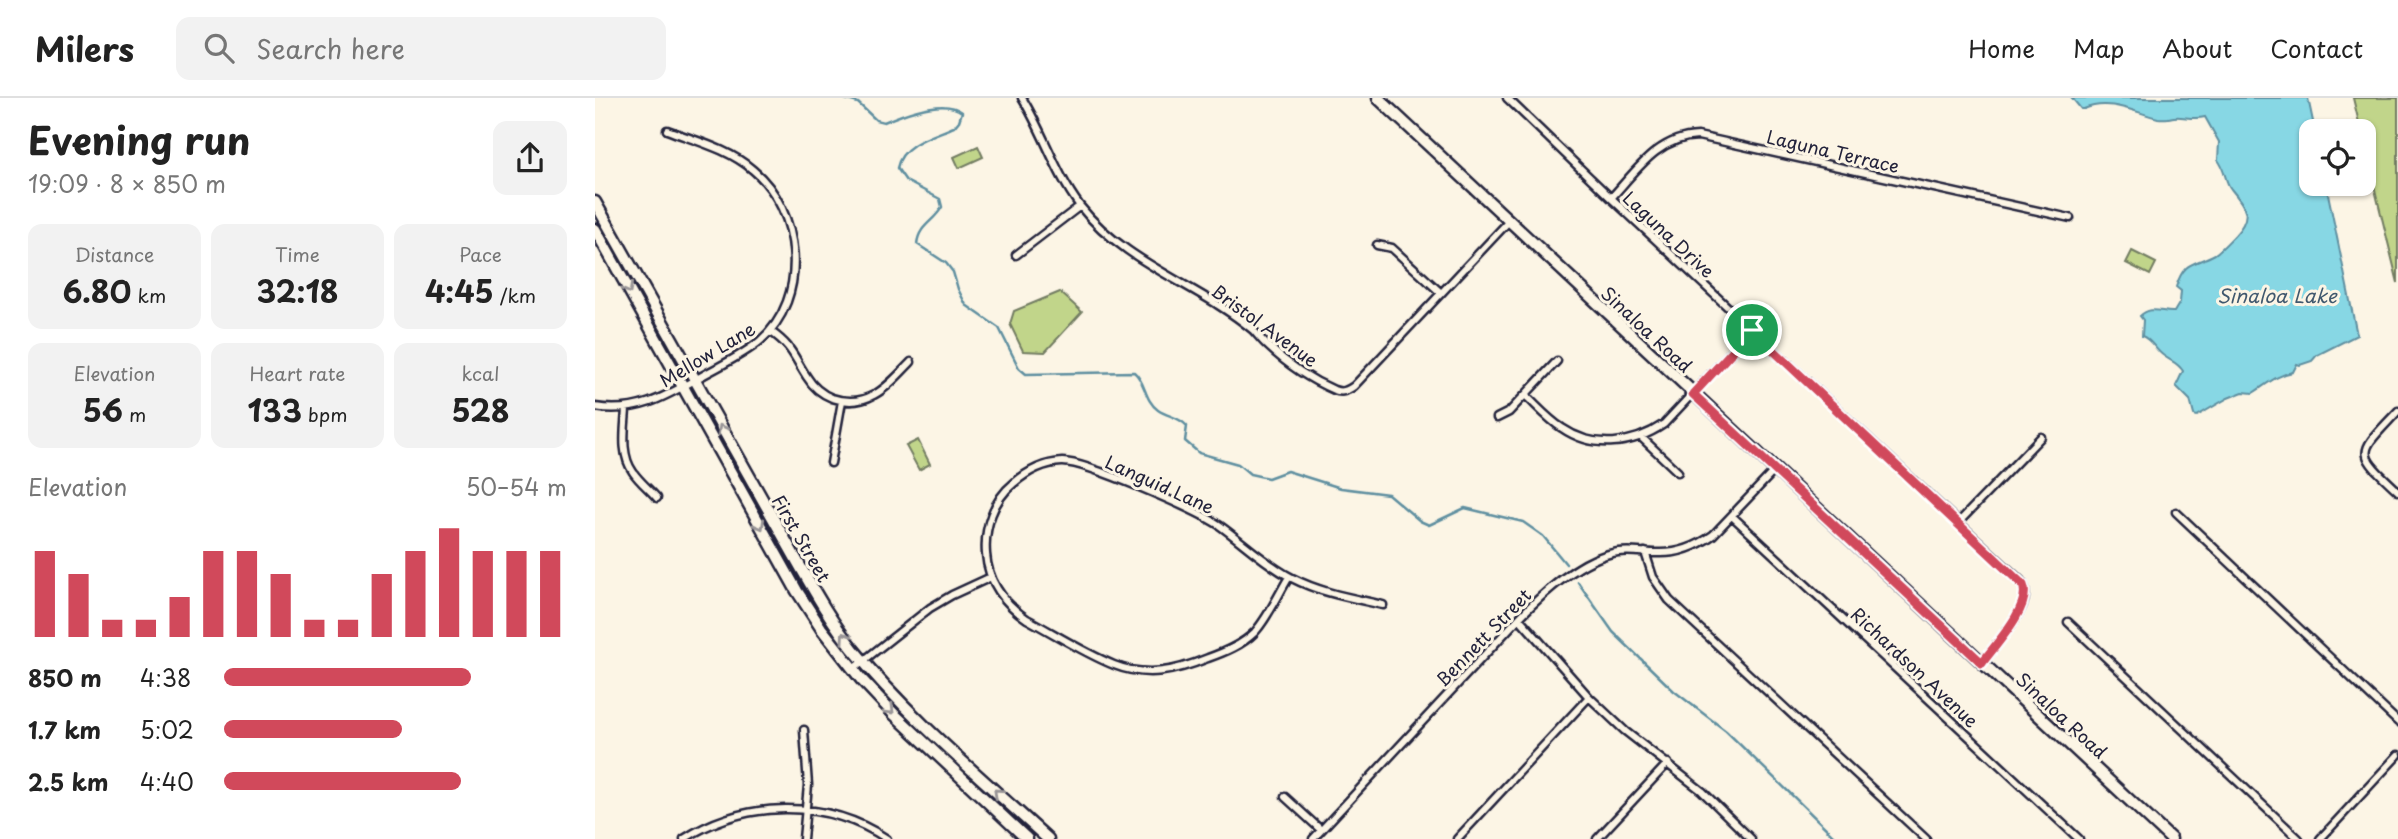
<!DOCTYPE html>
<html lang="en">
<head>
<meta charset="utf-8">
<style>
	body { margin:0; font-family:"Playpen Sans",sans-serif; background:#f2f2f2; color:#222; height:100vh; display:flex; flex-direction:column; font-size:26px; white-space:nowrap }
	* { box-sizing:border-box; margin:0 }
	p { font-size:23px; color:#767676 }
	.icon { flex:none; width:38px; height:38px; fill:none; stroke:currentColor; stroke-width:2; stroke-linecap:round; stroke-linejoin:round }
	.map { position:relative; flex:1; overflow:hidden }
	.panel { display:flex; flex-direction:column; background:#fff; width:595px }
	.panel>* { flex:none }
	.tools { position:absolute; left:1704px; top:21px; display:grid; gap:14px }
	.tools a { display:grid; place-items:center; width:77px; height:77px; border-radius:14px; background:#fff; box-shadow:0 2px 5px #0004; font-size:35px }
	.pin { position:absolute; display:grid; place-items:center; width:60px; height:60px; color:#fff; margin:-30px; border:4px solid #fff; border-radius:50%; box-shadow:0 2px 7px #0007 }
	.round { display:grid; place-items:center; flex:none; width:74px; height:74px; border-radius:14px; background:#f2f2f2 }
	.overview { display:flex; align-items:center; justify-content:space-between; height:119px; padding:0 28px }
	h1 { font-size:38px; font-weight:700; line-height:52px }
	.stats { display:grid; grid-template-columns:repeat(3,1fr); gap:10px; height:119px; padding:7px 28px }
	.stats div { display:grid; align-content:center; border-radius:14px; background:#f2f2f2; text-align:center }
	.stats b { font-size:30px; font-weight:700 }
	.stats small { font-size:19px; font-weight:400 }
	.stats p { font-size:19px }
	.chart { height:196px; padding:14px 28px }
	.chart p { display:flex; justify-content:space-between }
	.chart svg { width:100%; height:126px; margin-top:7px; stroke:#d1495b; stroke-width:6 }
	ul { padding:0 28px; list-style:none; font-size:23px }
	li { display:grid; grid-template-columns:112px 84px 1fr; align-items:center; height:52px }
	li i { height:18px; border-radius:9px; background:#d1495b }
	header { display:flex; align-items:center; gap:42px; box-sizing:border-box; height:98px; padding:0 35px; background:#fff; border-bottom:2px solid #e0e0e0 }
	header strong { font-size:33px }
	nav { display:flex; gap:38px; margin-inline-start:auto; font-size:24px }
	.search { width:490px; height:63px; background:#f2f2f2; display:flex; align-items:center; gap:18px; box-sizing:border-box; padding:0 24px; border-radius:14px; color:#767676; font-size:26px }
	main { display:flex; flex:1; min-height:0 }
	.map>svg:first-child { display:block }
	.green { fill:#c1d58a; stroke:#727c62; stroke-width:2 }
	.water { fill:#87d7e4; stroke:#5f8fa0; stroke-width:2 }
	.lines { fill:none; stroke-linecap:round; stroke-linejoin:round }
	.stream { stroke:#5f8fa0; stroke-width:2.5 }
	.street-casing { stroke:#22223b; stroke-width:11 }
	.secondary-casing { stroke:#22223b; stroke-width:15 }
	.street { stroke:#fcf5e5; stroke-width:6 }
	.secondary { stroke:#fcf5e5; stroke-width:10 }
	.oneway { stroke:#9a9698 }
	.route-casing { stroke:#fff; stroke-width:14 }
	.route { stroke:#d1495b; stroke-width:9 }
	.labels { text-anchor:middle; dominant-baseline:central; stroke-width:6; stroke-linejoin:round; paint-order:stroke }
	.street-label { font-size:18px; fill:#22223b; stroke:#fcf5e5 }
	.water-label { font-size:19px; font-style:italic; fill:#40586e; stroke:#fcf5e5 }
</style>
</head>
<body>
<header>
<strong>Milers</strong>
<div class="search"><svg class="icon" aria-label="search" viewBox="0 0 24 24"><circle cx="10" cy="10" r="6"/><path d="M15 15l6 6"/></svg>Search here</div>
<nav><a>Home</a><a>Map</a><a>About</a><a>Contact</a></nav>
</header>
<main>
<section class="panel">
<div class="overview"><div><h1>Evening run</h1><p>19:09 · 8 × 850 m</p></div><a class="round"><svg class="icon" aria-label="share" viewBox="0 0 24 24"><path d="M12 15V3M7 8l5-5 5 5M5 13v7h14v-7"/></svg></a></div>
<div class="stats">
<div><p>Distance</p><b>6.80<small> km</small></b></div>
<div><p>Time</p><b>32:18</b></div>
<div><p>Pace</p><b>4:45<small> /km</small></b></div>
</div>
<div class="stats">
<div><p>Elevation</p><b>56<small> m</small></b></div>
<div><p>Heart rate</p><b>133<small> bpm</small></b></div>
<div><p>kcal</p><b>528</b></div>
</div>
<div class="chart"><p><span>Elevation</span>50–54 m</p>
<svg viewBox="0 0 160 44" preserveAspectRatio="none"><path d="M5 44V14M15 44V22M25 44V38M35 44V38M45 44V30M55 44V14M65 44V14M75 44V22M85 44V38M95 44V38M105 44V22M115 44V14M125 44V6M135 44V14M145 44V14M155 44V14"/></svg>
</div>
<ul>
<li><b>850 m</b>4:38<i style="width:72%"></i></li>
<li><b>1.7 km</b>5:02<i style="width:52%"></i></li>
<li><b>2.5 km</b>4:40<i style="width:69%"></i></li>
</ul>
</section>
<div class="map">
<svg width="1803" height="741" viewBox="0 0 1803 741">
	<rect width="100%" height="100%" fill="#fcf5e5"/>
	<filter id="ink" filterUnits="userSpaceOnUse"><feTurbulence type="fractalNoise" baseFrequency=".0143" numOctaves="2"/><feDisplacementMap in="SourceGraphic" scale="14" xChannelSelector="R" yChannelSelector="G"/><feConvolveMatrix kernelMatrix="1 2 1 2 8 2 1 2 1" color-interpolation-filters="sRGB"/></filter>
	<g filter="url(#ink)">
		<path class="green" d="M1758,0h45v185l-34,-138v-14h-3z
			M383,48l5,11 -24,11 -5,-11z
			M1537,153l24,12 -6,12 -24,-12z
			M465,194l22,20 -37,40 -22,-1 -13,-27 4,-13z
			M323,342l12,24 -11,6 -13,-24z"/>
		<path class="water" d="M1477,0h236l7,33h-3v53h14l31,151 -40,20 -5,6 -12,4 -3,-1 -4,8c-17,3 -26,12 -40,21l-10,-1 -15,6 -31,18 -3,-1 -4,-15 -14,-14 7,-15c-6,-9 -11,-9 -19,-15 -9,-6 -12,-16 -22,-20l1,-16 -3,-4c11,-11 22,-3 34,-4l6,-10 1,-11 -5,-4c8,-27 19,-22 39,-33 7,-5 14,-13 20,-19 18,-19 11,-28 -4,-46 -7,-9 -5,-19 -13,-29l1,-18 -14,-25c-11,3 -22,-1 -31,0 -7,1 -9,2 -16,1 -24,-6 -49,-20 -74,-9h-3z"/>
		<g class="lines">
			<path class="stream" d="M247,0l16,5 18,17 8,2c21,-9 61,-24 78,-10l-3,9 -5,6c-21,9 -52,16 -57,41l9,13 34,18 2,8c-8,15 -23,18 -25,37l29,19 7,9 5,17 8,16 33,23 20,40 7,6 108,-2c12,10 10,28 24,38 10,7 20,6 29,16l-2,15 14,12 39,11 12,10 18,4 19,-7 54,17 47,6 32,27 9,4 36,-17 58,14 20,14 23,28
				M983,484l35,50 61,59 52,40 111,108"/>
			<g class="street-casing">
				<path id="street" d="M427,0c22,35 33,75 58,108 47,59 118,78 173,124 5,5 9,11 15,16 18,17 43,34 66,44 8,3 13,1 20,-4l155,-165
					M912,0l104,100 409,382c4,5 6,9 5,16 -1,17 -32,52 -43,67
					M1016,100c25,-27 47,-61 87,-62l372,82
					M782,147l15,3 49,45
					M421,157l64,-49
					M175,233c23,16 23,25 37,46 6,10 15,17 25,21 36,12 56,-12 79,-36
					M930,297c12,11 23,24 37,33 32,22 71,17 102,-4l88,-94
					M0,309c41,7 70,-10 105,-30 19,-11 42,-21 60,-36 50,-43 42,-130 -7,-171 -24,-21 -57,-29 -86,-40
					M31,311c-1,20 -6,45 7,63 6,9 16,17 24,26
					M1803,313c-40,43 -44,39 0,80
					M902,320l12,-6 48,-51
					M1046,339l37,35
					M236,365l11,-62
					M1581,414l222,210
					M1137,418l347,323
					M1363,425l83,-86
					M1050,454l8,25 16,23 257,239
					M694,479c-11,18 -20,39 -34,55 -13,13 -30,20 -47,26 -32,13 -61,20 -94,7 -30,-12 -59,-31 -87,-46 -22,-15 -39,-37 -41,-65 -2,-26 7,-54 28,-71 14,-12 29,-20 48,-21 23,-1 134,48 157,63 24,17 46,39 73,53 29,15 60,20 91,27
					M924,520l70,79 36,34 77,60 49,48
					M1473,524l231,217
					M258,571l77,-61 22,-13 39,-18
					M690,699l36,33
					M89,741c61,-39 142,-41 203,0
					M208,741l5,-54 -4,-55
					M718,741l206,-221c24,-25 64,-61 99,-66 13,-2 26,1 39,1 21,1 39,-6 56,-18l62,-65
					M862,741l132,-142
					M1002,741l71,-76
					M1725,741l78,-84"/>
			</g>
			<g class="secondary-casing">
				<path id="secondary" d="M783,0l793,741
					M0,104l206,366c16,28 32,56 52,81 57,70 129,129 195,190
					M0,131l202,362 24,37 40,51 33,35 133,125"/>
			</g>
			<use href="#street" class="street"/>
			<use href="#secondary" class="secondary"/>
		</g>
		<defs><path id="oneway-chevron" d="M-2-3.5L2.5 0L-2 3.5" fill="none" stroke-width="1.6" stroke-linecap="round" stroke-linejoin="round" transform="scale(1.75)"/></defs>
		<g class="oneway">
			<use href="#oneway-chevron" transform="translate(33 191) rotate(61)"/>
			<use href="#oneway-chevron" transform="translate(127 331) rotate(-119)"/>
			<use href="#oneway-chevron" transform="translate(165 427) rotate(61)"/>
			<use href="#oneway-chevron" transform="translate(250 539) rotate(-125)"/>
			<use href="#oneway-chevron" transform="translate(295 612) rotate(45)"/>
			<use href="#oneway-chevron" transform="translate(403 695) rotate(-137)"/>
		</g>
	</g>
	<g class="lines" filter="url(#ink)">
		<g class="route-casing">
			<path id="route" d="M1157,232l271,255c9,21 -28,60 -41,78l-289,-269z"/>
		</g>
		<use href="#route" class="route"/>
	</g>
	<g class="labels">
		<g class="street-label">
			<text transform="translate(1238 53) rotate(13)">Laguna Terrace</text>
			<text transform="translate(1074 136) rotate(43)">Laguna Drive</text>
			<text transform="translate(670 227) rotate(36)">Bristol Avenue</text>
			<text transform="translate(1052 231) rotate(43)">Sinaloa Road</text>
			<text transform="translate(112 256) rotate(-31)">Mellow Lane</text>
			<text transform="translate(565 386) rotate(24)">Languid Lane</text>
			<text transform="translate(207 440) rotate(60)">First Street</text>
			<text transform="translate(888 539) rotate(-46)">Bennett Street</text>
			<text transform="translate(1320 569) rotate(43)">Richardson Avenue</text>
			<text transform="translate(1467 617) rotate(43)">Sinaloa Road</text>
		</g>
		<g class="water-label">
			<text x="1682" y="197">Sinaloa Lake</text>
		</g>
	</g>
</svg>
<div class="tools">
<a><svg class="icon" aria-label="locate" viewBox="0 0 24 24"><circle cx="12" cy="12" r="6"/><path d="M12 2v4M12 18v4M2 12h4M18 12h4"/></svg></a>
</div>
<div class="pin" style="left:1157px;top:232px;background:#1e9e55"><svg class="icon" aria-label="arrive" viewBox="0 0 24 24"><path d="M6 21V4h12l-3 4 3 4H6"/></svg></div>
</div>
</main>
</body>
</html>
